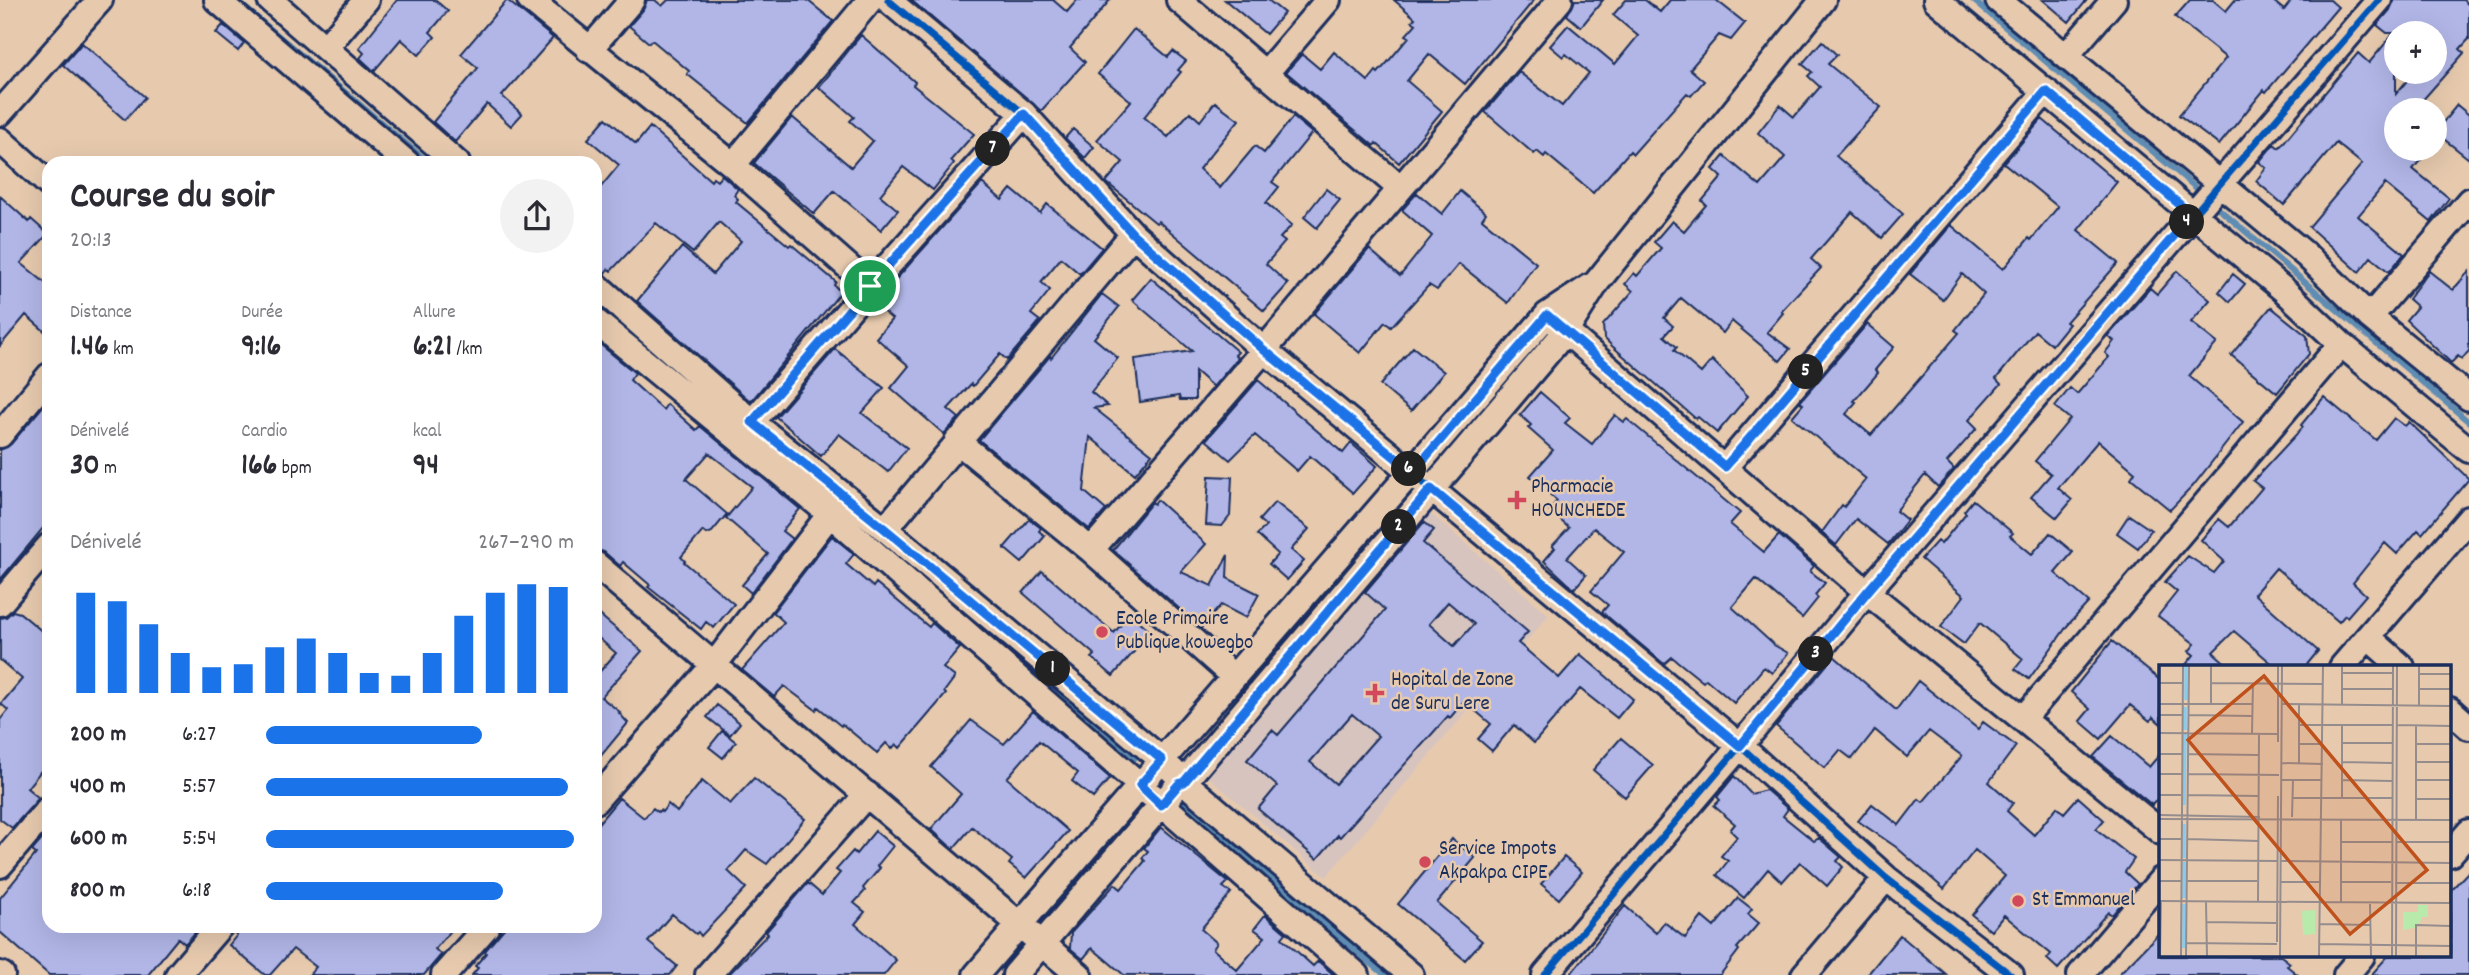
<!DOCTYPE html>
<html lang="fr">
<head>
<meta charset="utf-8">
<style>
	body { margin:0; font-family:Dekko,sans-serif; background:#f2f2f3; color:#2b2b33; height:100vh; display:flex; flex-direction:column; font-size:26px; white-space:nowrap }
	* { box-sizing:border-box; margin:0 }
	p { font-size:23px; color:#7c7c81 }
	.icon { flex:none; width:38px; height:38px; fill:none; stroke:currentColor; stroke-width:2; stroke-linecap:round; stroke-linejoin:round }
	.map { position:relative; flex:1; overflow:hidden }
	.sheet { position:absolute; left:42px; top:156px; width:560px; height:777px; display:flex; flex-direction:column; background:#fff; border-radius:21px; box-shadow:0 7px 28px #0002 }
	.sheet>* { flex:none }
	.fabs { position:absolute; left:2384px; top:21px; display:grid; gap:14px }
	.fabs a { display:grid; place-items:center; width:63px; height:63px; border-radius:50%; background:#fff; box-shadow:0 7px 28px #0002; font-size:35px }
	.pin { position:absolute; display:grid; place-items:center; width:60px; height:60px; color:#fff; margin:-30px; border:4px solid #fff; border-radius:50%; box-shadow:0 2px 7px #0007 }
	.km { position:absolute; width:35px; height:35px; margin:-18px; border-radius:50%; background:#222; color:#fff; font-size:19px; line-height:35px; text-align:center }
	.round { display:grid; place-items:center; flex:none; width:74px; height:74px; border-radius:37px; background:#f2f2f3 }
	.headline { display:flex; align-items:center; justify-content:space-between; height:119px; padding:0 28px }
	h1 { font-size:38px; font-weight:700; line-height:52px }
	.metrics { display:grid; grid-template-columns:repeat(3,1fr); gap:10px; height:119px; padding:7px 28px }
	.metrics div { display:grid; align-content:center }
	.metrics b { font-size:30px; font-weight:700 }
	.metrics small { font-size:19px; font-weight:400 }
	.metrics p { font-size:19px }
	.chart { height:196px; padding:14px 28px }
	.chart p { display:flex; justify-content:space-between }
	.chart svg { width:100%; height:126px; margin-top:7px; stroke:#1a73e8; stroke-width:6 }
	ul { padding:0 28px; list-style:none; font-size:23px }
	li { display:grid; grid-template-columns:112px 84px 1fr; align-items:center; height:52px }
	li i { height:18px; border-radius:9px; background:#1a73e8 }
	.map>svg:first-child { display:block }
	.built { fill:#d7c4bf }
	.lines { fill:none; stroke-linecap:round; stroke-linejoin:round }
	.stream { stroke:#5e8cb3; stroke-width:6 }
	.building { fill:#b1b6e7; stroke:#1b2f5e; stroke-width:2; fill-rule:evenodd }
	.minor-casing { stroke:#1b2f5e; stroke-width:30 }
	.minor { stroke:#e7caae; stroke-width:24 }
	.cycleway-casing { stroke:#e7caae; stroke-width:11 }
	.cycleway { stroke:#0057b8; stroke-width:7 }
	.route-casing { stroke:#fff; stroke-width:14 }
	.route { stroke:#1a73e8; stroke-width:9 }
	.poi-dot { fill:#d1495b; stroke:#e7caae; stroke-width:2.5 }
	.labels { text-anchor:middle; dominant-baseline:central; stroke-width:5; stroke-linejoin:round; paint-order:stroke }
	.poi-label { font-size:21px; fill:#1b2f5e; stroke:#e7caae; text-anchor:start }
	.inset-river { fill:none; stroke:#8acaeb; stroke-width:3.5 }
	.inset-road { fill:none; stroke:#958c8e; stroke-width:2 }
	.view { fill:#bf511c; fill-opacity:0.15; stroke:#bf511c; stroke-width:3.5 }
	.inset-edge { fill:none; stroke:#1b2f5e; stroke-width:3.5 }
</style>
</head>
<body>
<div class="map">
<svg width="2469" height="975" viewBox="0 0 2469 975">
	<rect width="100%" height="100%" fill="#e7caae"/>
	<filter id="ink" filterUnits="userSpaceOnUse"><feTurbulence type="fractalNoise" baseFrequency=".0143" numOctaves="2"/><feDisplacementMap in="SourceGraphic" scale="14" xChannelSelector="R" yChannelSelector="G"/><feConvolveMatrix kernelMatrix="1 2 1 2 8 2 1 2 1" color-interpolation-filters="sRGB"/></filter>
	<g filter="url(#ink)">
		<path class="built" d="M1424,508l125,107 -223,262 -126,-107z"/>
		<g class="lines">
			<path class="stream" d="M236,0l193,163
				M1973,0l222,187
				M2212,203l257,219
				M595,303l81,69
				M976,626l158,133
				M1176,798l209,177"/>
		</g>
		<path class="building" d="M397,0h38l13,11 -18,21 5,5 -16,18 -18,-16 -27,32 -14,-13 4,-5 -5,-5z
			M507,0l46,38 -51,58 20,18 -11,12 -24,-22 -32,38 -22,-20 45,-54 -17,-14z
			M647,0h8l7,6 6,-6h139l26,21 -85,102 -61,-49 2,-3 -37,-31 -3,3 -20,-17 14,-16z
			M911,0h142l14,12 10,-12h33l-40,48 15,14 -44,49z
			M1225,0h43l16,13 -18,21z
			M1394,0h140l-69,84 -36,-30 -22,27 35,30 -43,52 -23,-20 -2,3 -88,-74 16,-18 18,15 14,-17 34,29 8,-10 2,2 9,-10 22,-26 -3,-2 10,-11 -4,-3 3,-3z
			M1575,0h28l-22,27 -14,-12z
			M1626,0h19l15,12 10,-12h46l29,23 -14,17 -12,-5 -29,34 14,12 -13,15 -4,-3 -54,61 -3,-3 -37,42 -47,-39 -2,3 -7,-6 -3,3 -49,-42 34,-40 43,34 27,-33 -23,-19 -3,3 -13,-11 18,-21 47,39 23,-28 -25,-21z
			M2043,0h44l-18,22z
			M2190,0h23l13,11 9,-11h37l12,10 8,-10h38l8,7 -72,85 -2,-2 -45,55 -40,-30 47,-57 -51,-41z
			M2393,0h70l6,5v34l-9,10 4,4 -50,57h-18v39h34l-17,20 36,29 -18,24 -46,-38 -27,32 46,38 -15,18 -18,-15 -12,15 -50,-45 53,-63 -26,-21 -52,62 -28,-24 10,-13 -7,-6 15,-18 5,4 79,-95 11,10 25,-30h-7l-10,-8 13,-15zM2396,33h38v39h-20l-18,22z
			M223,25l21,18 -6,8 -22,-18z
			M1134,29l34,28 5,-6 13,10 -8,9 3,2 -37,45 24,20 22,-25 10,9 15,-19 24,18 -40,49 21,19 35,-42 9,7 29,-36 19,16 -40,49 7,5 -13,16 26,22 -12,13 5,4 -19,22 22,20 -24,27 -106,-90 -2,2 -50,-41 17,-20 -26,-22 34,-39 -33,-27z
			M861,35l54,47 -2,3 61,49 -23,26 3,3 -21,27 -30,-23 -23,28 18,15 -17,20 -47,-39 -20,23 -60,-51 38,-46 59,50 22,-26 -23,-20 4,-4 -35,-30z
			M1822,41l15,14 -9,9 53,43 -45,49 67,58 -21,24 -30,-26 -41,47 10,9 -40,43 2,2 -16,19 23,17 -10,12 -46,-38 -2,-2 -9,12 -42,-35 -17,20 9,8 -9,10 13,11 -3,3 27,23 11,-13 36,36 -31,37 -19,-16 -2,2 -84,-73 -8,-8 -1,-13 30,-34 -8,-7 9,-11 3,3 24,-28 -7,-6 18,-21 12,10 22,-26 -4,-4 20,-24 -9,-8 11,-13 36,30 25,-29 -27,-24 22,-28 14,12 26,-30 -12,-11 4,-4 -10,-8z
			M82,43l63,54 -20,23 -62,-55z
			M2457,105l12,10v44l-34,-27z
			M606,118l30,26 14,-17 61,54 2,-3 4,3 5,-6 16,14 -4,6 4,4 -2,3 53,44 2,-2 45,38 -2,3 7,7 -88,107 -4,1 -112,-99 45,-54 31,27 28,-33 -22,-19 -26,31 -37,-30 -45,48 -3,-2 -3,4 -10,-8v-71l24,-29 -31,-26z
			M2042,119l75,63 -39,48 40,33 -52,59 3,2 -17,21 -17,-14 -39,48 5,5 -32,36 8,8 -30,34 7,7 -16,18 -13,-12 -29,36 11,9 -19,24 -32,-25 -20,26 -26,-22 12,9 20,-27 2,2 22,-28 -74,-62 11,-13 -3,-2 67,-78 27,23 -19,23 3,3 -24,28 2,1 -10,12 25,21 88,-102 -4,-3 29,-36 -22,-20 -19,26 -33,-26 41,-49 52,44 26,-31 2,2 27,-33 -54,-44z
			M1073,129l21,18 -9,11 -20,-20z
			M982,183l20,17 9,-11 29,24 7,-9 55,44 -22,26 -19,-16 -20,24 9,8 -19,24 9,7 -33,39 -7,-6 -27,32 -2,-2 -23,25 11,9 -15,16 -53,-46 18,-22 -33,-28 16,-19 -18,-15z
			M1326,189l14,11 -23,28 -13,-11z
			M1460,191l26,22 -4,6 54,44 -28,40 -49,-39 -22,26 -8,-5 -38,42 -6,-5 -25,31 -46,-39 55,-65 31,27 32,-40 -30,-26 15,-17 25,21z
			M0,196l29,26 2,-3 17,15 -27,29 28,23v49l-23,-20 -26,31z
			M2177,271l33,29 -19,22 26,21 -28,33 54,46 -50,64 -23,24 -39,-32 4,-6 -37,-31 -40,47 14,12 -15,18 -26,-21 20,-23 -16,-13 35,-42 -15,-12 15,-19 7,6 32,-37 -4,-4 9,-12 -6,-5 42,-48 7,6z
			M2429,271l24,19 16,-19v80l-7,8 -4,-3 -7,7 -45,-43 11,-13 -9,-8z
			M2233,274l12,10 -15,18 -11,-10z
			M1151,278l87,74 -3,3 3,3 -25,29 -18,-16v29h-15l-1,-4 -39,6 -5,-43 57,-8 -60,-51z
			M1102,294l17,13 -25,31 24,20 -27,34 17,14 -14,2 58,46 -17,20 -45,-37 -6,54 22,19 -17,19 -110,-89 71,-84 1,2z
			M2271,307l36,29 2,18 -32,39 -46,-38z
			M595,340l40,33 -5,7 33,30 4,-6 29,26 4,-4 100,83 -18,22 10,8 -41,54 -9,-8 26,-31 -42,-36 26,-31 -43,-34 -23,26 41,35 -15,18 -5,2 -4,-3 -22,26 4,4 -1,1 50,42 -20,24 -8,-6 -5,7 -53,-42 2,-2 -27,-23 -3,4 -16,-14 -9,-2z
			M1413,347l31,25 -33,39 -31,-26z
			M835,349l49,39 -22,25 45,35 -19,24 -49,-38 -18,22 -45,-39z
			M1258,380l85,73 8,-10 26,23 -24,27 -43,-37 -13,15 -42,-36 -25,25 -24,-20z
			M1540,392l30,26 -5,5 27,21 23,-29 9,7 3,-3 113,94 -10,11 34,28 15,-17 35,31 -4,5 15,12 -10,12 3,3 -16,20 -46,-39 -24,28 42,38 14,8 -16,20 -8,-6 -30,36 -28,-24 -3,3 -31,-25 -8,7 -62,-52 6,-7 -17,-14 33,-39 -30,-24 -27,30 19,17 -12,14 -30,-28 11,-13 -3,-2 17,-18 -20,-18 8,-9 -27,-25 23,-26 -25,-22 3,-3 -11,-10z
			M2324,397l52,43 18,-22 11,8 4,-4 60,57 -47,55 -4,-4 -21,24 -12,-11 -32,40 13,12 -19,22 -2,-2 -6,7 -63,-54 -22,26 64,57 -13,16h-29l-42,-36 -21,21 17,15h-46l10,-12 -5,-4 6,-7 -37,-28 19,-24 -12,-10 23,-26 26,17 10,-12 -23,-21 18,-21 10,8 33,-39 -9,-7 50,-54 -2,-2z
			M49,399v122l-49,59v-130l11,-6z
			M1209,476l23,1 -2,39 -8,10 -16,-1z
			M1157,500l49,44 -25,28 31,14 16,-31 -1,23 32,16 -13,24 -25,-13 -20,23 -88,-78 39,-48 2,2z
			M1973,500l40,33 -3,3 22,18 18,-21 23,19 -18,21 34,29 -21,23 -39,54 -14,-10 8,-10 -43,-36 -16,21 -23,-17 23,-31 -43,-37 16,-18 4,3 25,-31 -2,-2z
			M1275,502l34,27 -18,21 13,11 -17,19 -18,-16 9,-10 -21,-19 9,-9 -7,-6z
			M2129,515l22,15 -13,18 -21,-15z
			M1029,519l12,9 -2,3 6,5 -23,27 -18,-15z
			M1424,522l10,8 -11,13 105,89 -10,11 41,35 21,-24 53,45 -16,19 -37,-29 -46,54 -20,-18 -22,26 -14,-12 13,-15 -27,-23 -14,17 -2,-2 -108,121 -2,-2 -21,24 -59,-50 19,-23 -30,-26 25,-30 6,5 107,-125 -20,-18zM1448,602l26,22 -20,22 -25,-22zM1352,714l26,22 -42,48 -26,-22z
			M832,536l22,18 -8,10 27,23 3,-4 53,44 3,-4 28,25 -17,20 12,9 -11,15 2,2 -46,54 -4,-4 -4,5 -6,-6 -9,10 -35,-29 -1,2 -23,-19 -2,3 -32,-24 -10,11 -32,-27 42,-48 -11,-10z
			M1042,571l72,62 16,-19 21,18 -38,44 -21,-18 3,-3 -72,-62z
			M13,611l7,2 29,24v124l-22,27 12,10 -27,30 -12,-9v-99l8,-10 -7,-6 21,-25 -22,-19v-42l6,-1z
			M595,611l47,40 -41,46 19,15 -1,1 9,10 -33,40v-86l21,-24 -21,-18z
			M2112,641l49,40v43l-8,-7 -3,4 -20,-16 -29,34 -21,-18 10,-12 -19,-17z
			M1834,656l62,54 22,-29 60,48 5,-7 33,24 -27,36 24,21 -6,8 27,24 23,-28 7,6 14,-16 26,23 -8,9 38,30 -9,13 13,12 -26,31 -4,-3 -50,57 -11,-10 4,-5 -47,-39 -13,16 -19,-16 33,-39 -30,-26 -31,39 -48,-42 -38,-26 14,-17 27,21 20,-26 4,3 39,-46 -33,-25 -22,26 -32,-27 -23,29 -12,-9 -15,18 -49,-42z
			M717,705l23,18 -10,12 -23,-18z
			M1033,711l77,67 -17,20 -21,-17 6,-8 -39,-32 -32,37 61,53 -42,47 -17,-14 3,-4 -40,-33 -19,22 -22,-20 30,-35 -30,-27 40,-47 33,24z
			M722,731l14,11 -13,16 -14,-11z
			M2112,736l37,31 12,-14v42l-9,10 -59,-48z
			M1621,738l32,27 -28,32 -32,-27z
			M1734,776l17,18 15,-4 22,19 -5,7 31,25 5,-3 22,19 -4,4 6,6 -16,19 -27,-24 -18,20 -14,-13 -24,29 -27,-23 11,-14 -7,-5 16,-19 -7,-7 5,-6 -21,-18 6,-6 -3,-3z
			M754,778l51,41 -38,45 -21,-14 -18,21 18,17 -45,48 -3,-4 -2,2 -24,-20 -24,28 29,24 -7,9h-198l6,-7 -3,-2 11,-13 -1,-2 21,-25h89v-99l24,-29 25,20 9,-10 5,4 2,-2 2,2 6,-8 9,8 25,-31 28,23z
			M1161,827l67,55 -5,5 8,6 -30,36 16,14 -4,6 24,21 28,-33 -11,-8 11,-14 21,18 -4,5 31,28 5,-5 16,14h-210l-32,-27 -9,11 -13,-11 1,-15 44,-49 6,5 24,-28 -3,-3 6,-7 -4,-3z
			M49,831v95h152l-16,18 -7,-6 -30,37h-99l-49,-43v-34l36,-44 -4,-3z
			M875,831l18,15 -16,20 3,2 -17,20 2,3 -11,12 11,9 -10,12 41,36 -12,15h-156l40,-41 -2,-2 42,-49 14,12 18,-22 -4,-3 17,-19 3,3z
			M1452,839l23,19 -38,45 45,38 -17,19 -67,-56z
			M1564,857l18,15 -23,27 -18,-15z
			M2469,871v104h-98l17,-19h62v-65z
			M1738,898l14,11 -4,5 11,9 -22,25 2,2 -19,25h-150l55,-69 31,27 8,-11 21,16 17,-21 12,10z
			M234,926h221l-20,23 6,6 -17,20h-115l7,-8 -23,-18 -23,26h-5l-36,-30 8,-10 -4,-3z
			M2161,931v25h120l9,7 -3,3 11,9h-180z
			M1900,935l47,40h-80z"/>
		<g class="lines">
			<g class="minor-casing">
				<path id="minor" d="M217,0l190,163
					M270,0l187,163
					M530,0l203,165 137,121
					M888,0l136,114 109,120 131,116 476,396 146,132 125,97
					M1179,0l221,188
					M1936,0l348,290 57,54 128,106
					M1998,0l308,255 64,62 99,81
					M326,47l40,-47
					M589,50l43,-50
					M2066,56l48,-56
					M1265,74l63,-74
					M0,113l100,-113
					M0,140l49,44
					M733,165l137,-165
					M595,284l157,138 133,107 277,231 22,22 227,193
					M2370,317l99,-116
					M595,321l235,193 527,461
					M1555,322l312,270 294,240
					M752,422l118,-136 154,-172
					M0,435l49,-59
					M957,441l134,109 143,127
					M1725,467l321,-376
					M885,529l248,-295
					M1091,550l173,-200 296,-350
					M595,564l484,411
					M0,603l49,-57
					M2368,637l34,30
					M2342,667l127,-148
					M2450,710l19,17
					M2023,719l318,-375
					M595,801l119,-136 116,-151
					M2450,854l19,-22
					M0,865l49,-57
					M0,974l2,1
					M178,975l42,-49
					M444,975l43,-49
					M708,975l159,-181
					M976,975l571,-660 44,-29
					M1015,975l164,-191 5,-2 382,-451 31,-49 226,-282
					M1545,975l195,-229 127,-154 512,-592
					M1804,975l82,-97
					M2080,975l81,-95
					M2346,975l16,-19"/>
			</g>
			<use href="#minor" class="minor"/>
			<g class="cycleway-casing">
				<path id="cycleway" d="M888,0l136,114 109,120 131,116 476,396 146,132 125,97
					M1545,975l195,-229 127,-154 512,-592"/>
			</g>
			<use href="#cycleway" class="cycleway"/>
		</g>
	</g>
	<g class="lines" filter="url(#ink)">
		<g class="route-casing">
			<path id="route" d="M2046,91l146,124 -325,377 -127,154 -309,-257 -247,293 -5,2 -18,21 -21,-20 22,-25 -277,-231 -133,-107 118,-136 154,-172 109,120 131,116 149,122 134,-157 178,152z"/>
		</g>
		<use href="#route" class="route"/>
	</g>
	<g class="poi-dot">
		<path d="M1513.5 489.5h7v7h7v7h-7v7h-7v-7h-7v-7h7z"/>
		<circle cx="1102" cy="632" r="7"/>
		<path d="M1371.5 682.5h7v7h7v7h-7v7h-7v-7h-7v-7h7z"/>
		<circle cx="1425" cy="862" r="7"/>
		<circle cx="2018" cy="901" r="7"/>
	</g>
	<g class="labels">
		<g class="poi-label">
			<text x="1531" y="488">Pharmacie<tspan x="1531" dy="24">HOUNCHEDE</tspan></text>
			<text x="1116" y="620">Ecole Primaire<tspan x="1116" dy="24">Publique kowegbo</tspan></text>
			<text x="1391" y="681">Hopital de Zone<tspan x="1391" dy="24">de Suru Lere</tspan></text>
			<text x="1439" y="850">Service Impots<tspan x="1439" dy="24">Akpakpa CIPE</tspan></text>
			<text x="2032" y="901">St Emmanuel</text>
		</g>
	</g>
	<g transform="translate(2159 665)">
		<rect width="292" height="292" fill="#e7caae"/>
		<path d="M259,240h10v12h-6l-4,10 -15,3v-18h15zM156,245v24l-12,1 -1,-24z" fill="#b8eaab"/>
		<path class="inset-river" d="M27,35v-34M26,65v-23M25,140l1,-71M25,159v34M25,233v-36M25,239v44"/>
		<path class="inset-road" d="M183,8h50M260,9h32M0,18h23M52,18l112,1M183,24h50M260,24h32M0,39h94M52,39v-38M123,39l169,2M140,40v58M183,40v-39M260,41v-40M0,50h24M29,50l64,1M140,60h93M238,60l54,1M257,61v94M0,68l119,1M93,68l1,-50M119,77v-76M183,78h50M141,79h23M256,79h36M0,89h23M29,89l71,1M183,97l50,1M256,97h36M122,98l42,1M0,109h23M28,109l92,1M122,115h40M183,115l50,1M256,115h36M0,130h22M28,130l72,1M134,133h100M183,133v-73M257,134h35M0,150l101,2M133,152l1,-37M0,154l292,1M0,174h22M28,174l72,2M182,177h51M237,177h55M0,195l118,1M122,196l170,2M0,216h22M28,216h70M121,217h40M182,217h50M236,218h55M0,236l292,2M47,237l1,54M99,237l1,-168M182,238v-84M291,238l1,-83M211,239l1,52M47,257l70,1M160,259l51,1M118,277l1,-146M28,278l90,1M160,279l132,2M1,291l1,-55M22,291l2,-290M27,291l3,-290M121,291l2,-290M160,291l4,-290M233,291l1,-290M237,291l1,-290M257,291v-31l35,1"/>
		<path class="view" d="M105,11l163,194 -77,64 -162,-194z"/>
		<rect width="292" height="292" class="inset-edge"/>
	</g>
</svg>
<div class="fabs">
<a>+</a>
<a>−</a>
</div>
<div class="pin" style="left:870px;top:286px;background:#1e9e55"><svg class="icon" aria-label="arrive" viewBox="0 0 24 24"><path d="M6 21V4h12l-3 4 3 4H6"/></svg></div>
<b class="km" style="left:1053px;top:669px">1</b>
<b class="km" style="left:1399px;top:527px">2</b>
<b class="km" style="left:1816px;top:654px">3</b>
<b class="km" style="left:2187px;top:222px">4</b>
<b class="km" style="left:1806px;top:372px">5</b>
<b class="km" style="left:1409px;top:469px">6</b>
<b class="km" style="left:993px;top:149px">7</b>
<section class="sheet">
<div class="headline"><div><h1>Course du soir</h1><p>20:13</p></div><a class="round"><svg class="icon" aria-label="share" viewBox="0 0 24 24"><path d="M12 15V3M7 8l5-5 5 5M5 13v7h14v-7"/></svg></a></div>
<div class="metrics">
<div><p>Distance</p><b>1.46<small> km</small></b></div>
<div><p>Durée</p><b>9:16</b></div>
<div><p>Allure</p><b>6:21<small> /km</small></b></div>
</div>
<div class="metrics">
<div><p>Dénivelé</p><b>30<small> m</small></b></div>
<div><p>Cardio</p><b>166<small> bpm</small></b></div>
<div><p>kcal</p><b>94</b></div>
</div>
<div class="chart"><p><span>Dénivelé</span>267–290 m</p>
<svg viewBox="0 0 160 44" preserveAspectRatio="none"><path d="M5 44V9M15 44V12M25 44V20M35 44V30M45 44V35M55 44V34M65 44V28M75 44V25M85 44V30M95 44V37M105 44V38M115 44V30M125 44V17M135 44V9M145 44V6M155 44V7"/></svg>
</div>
<ul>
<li><b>200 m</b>6:27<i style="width:70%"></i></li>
<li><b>400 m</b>5:57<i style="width:98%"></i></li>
<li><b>600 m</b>5:54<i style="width:100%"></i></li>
<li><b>800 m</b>6:18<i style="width:77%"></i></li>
</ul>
</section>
</div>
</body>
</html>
